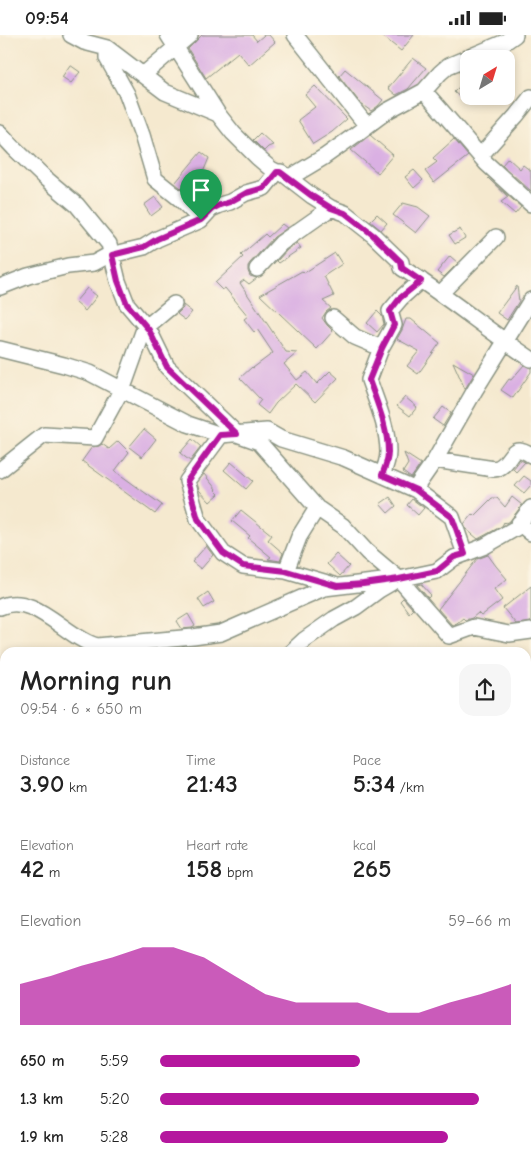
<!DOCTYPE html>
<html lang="en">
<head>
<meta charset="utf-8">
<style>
	body { margin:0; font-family:"Comic Neue",sans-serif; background:#f6f6f6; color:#222; height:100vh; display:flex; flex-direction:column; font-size:19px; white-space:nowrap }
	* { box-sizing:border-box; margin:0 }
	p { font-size:16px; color:#767676 }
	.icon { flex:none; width:28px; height:28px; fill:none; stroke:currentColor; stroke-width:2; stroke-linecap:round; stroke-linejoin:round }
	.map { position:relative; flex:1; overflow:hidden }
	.panel { position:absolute; left:0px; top:612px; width:531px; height:518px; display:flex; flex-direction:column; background:#fff; border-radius:15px 15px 0 0; box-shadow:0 2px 8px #0003 }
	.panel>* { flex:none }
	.needle { width:32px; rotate:38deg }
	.buttons { position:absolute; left:460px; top:15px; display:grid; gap:10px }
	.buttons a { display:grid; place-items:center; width:55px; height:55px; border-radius:10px; background:#fff; box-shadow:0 2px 8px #0003; font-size:25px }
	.pin { position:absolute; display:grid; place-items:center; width:42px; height:42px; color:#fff; margin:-51px -21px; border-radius:50% 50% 50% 0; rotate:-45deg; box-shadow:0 0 5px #0007 }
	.pin .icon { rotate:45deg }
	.round { display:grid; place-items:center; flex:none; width:52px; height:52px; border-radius:15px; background:#f6f6f6 }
	.overview { display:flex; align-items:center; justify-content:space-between; height:85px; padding:0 20px }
	h1 { font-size:28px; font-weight:700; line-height:38px }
	.figures { display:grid; grid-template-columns:repeat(3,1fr); gap:8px; height:85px; padding:5px 20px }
	.figures div { display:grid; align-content:center }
	.figures b { font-size:25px; font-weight:700 }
	.figures small { font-size:14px; font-weight:400 }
	.figures p { font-size:14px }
	.chart { height:140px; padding:10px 20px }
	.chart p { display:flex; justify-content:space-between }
	.chart svg { width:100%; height:90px; margin-top:5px; fill:#b5179e; opacity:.7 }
	ul { padding:0 20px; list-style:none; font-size:16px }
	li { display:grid; grid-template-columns:80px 60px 1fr; align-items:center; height:38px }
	li i { height:12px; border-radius:6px; background:#b5179e }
	.status { display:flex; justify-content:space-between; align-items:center; height:35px; padding:0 25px; background:#fff; direction:ltr }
	.status svg { height:14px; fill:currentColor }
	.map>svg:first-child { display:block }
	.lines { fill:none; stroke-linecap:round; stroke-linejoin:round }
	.stream { stroke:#5ea1d2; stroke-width:4.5 }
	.river { stroke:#5ea1d2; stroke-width:25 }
	.building { fill:#dab0e3 }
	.minor-casing { stroke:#8a9382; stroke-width:18 }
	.minor { stroke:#fff; stroke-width:15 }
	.route-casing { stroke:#fff; stroke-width:10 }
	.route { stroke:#b5179e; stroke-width:6 }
</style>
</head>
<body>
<div class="status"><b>09:54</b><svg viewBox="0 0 49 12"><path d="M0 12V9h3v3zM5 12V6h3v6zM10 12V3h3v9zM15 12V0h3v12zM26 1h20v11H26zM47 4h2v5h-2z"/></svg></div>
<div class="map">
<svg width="531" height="1130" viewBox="0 0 531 1130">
	<rect width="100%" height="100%" fill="#fcf5e5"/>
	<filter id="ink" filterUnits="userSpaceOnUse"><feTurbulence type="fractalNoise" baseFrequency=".02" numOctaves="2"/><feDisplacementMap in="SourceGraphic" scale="10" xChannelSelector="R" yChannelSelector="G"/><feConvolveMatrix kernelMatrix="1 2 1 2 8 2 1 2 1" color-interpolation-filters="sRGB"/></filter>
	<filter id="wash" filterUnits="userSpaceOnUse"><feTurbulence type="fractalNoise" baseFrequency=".0096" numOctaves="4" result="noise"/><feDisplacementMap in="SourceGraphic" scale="20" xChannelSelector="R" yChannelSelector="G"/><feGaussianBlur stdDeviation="1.12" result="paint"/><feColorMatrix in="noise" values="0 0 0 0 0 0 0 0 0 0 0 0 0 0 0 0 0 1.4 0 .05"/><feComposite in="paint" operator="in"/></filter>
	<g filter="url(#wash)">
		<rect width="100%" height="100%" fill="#f5e9cf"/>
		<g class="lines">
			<path class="stream" d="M526,782l5,4"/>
			<path class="river" d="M0,1011l5,3"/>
		</g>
		<g id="blocks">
			<path class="building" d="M202,0h50l5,6 7,-6h5l6,7 -26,23 -11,-13 -32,26 -18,-29z
				M381,0h33l-13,16z
				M413,23l13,10 -18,21 -12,6 -8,-7z
				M70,30l10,7 -9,11 -9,-6z
				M345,34l38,31 -5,6 -7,5 -10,-7 -22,-28z
				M462,49l7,8v3l-6,5 -9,-8z
				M315,51l32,33 -15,13 -19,12 -15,-24 17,-13 -10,-12z
				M260,98l13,12 -5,2 -4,4 -11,-11z
				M370,100l23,20 -15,18 -27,-23z
				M454,104l14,17 -34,27 -9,-12 12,-9 -4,-4z
				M201,117l8,6 -5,12 -18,22 -11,-9z
				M508,123l12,11 3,-4 8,6v20l-29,-26z
				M414,135l9,10 -9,8 -9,-11z
				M488,143l33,29 -6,7 -14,-12 7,-5z
				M155,162l8,10 -12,9 -7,-11z
				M403,168l15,4 12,9 -14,17 -23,-18z
				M377,179l10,9 -6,7 -11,-9z
				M282,189l5,4 -13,9 -24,26 -2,3v5l2,5 7,2 -8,6 -5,-4 -4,3 46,69 11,1 -13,11 13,16 10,-8 10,12 13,-13 8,7 -23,24 -19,-18 -20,19 -8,11 -11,-9 4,-5 -21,-22 12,-11 1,1 20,-15 -16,-24 -3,3 -10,-13 4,-3 -23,-28 -3,2 -7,-7 28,-26 -2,-2 24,-21 3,3z
				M460,194l5,9 -10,6 -6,-9z
				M297,208l4,5 -22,15 -2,-2 10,-11z
				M335,218l7,11 -18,12 10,20 -11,5 8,7 -5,4 -4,6 5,7 6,6 -16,18 -57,-54 42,-24 2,2z
				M450,221l8,7 -14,14 -7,-5z
				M517,251l2,15 -12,19 -10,-7z
				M87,253l10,8 -12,15 -10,-9z
				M183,270l9,7 -7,8 -8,-6 6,-6z
				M377,276l5,5 2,8 -7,8 -10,-9z
				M406,284h5l29,24 -22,31 -11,-8 12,-15 -22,-12 5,-9z
				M453,327l21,12 -9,15z
				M524,330l7,3v4l-18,26 -12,-8 8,-11 2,1z
				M405,362l12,10 -7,9 -13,-10z
				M443,372l8,6 -8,13 -10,-7z
				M144,394l12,10 -14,18 -13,-10z
				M192,404l9,8 -11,14 -10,-8z
				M118,406l11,11 -14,19 47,34 -7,9 -73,-53 10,-14 7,-1 3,-2 7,5z
				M404,418l17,11 -10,14 -8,-6 5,-8z
				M520,425l5,2 -9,10 -3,-3z
				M231,427l22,19 -7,8 -22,-19z
				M204,439l12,15 -1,1 4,4 -9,8 -11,-12 -2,-7z
				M524,441l7,5v4l-7,8 -9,-7z
				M390,462l6,9 -8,7 -8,-9z
				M512,462l10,8 -12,16 -5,2 -1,-1 -2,4 -24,13 -12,-10 -2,-5 8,-10 2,2 18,-18h5l8,9z
				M412,464l12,9 -6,7 -11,-10z
				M241,475l31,25 -4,5 15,13 -3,8 -12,-2 3,-2 -23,-19 2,-2 -18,-15z
				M206,511l7,9 -12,14 -9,-7z
				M336,519l13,12 -9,10 -13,-12z
				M488,520l8,11 11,13 -13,10 8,11 -21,16 -3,-3 -6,5 -7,2 -2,-2 -6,5 -5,2 -14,-16 39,-50z
				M421,549l10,11 -3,3 -11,-13z
				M531,551v36l-15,2 -13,-16z
				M208,557l6,10 -10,6 -6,-9z
				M403,563l10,11 -4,4 -9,-12z
				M188,579l7,12 -3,2 -10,1 -5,-8z"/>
		</g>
	</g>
	<g filter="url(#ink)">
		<use href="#blocks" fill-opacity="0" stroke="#8a9382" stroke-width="1"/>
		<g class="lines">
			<g class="minor-casing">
				<path id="minor" d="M71,0l13,7 23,6 58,44 53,22 15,19 24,24 14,12 6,3h4l31,24 19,12 14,5 28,22 28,27 1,6c45,28 85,62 129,91
					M168,0l50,79
					M295,0l72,91
					M107,13v10l20,36 15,41 13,44 25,20 21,21
					M143,40l47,-40
					M424,56l34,39 28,33 45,41
					M0,98l14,15 31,30 32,27 32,39 9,37 9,23 22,26 18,37 70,67 22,8 58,66 26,18 24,26 32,27 50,57 25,-9 35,7 22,-3
					M481,120l35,-39 15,-19
					M289,143l35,-21 31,-22 32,-24 37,-20 16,-18 8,-7 57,-24 10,-7
					M257,234l24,-26 50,-35
					M0,252l28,-11 40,-10 26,-3 13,-7 37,-9 13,-8 44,-19 10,-11 9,-4 10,-3 16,-9 18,-5 13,-16
					M440,259l56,-57
					M333,283l22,19 26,11
					M0,314l64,16 26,8 98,51 33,11 46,-4 14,8 63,19 72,32 36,27 13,37
					M221,400l-34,46 11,38 25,34 20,13 43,5 48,14
					M435,425l59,9c14,-1 16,-20 25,-19 4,0 9,3 12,5
					M0,435l44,-35 51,3 29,-53 20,-56 30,-25
					M382,440c3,-7 6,-14 6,-23 0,-24 -11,-49 -19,-72l12,-32 13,-23 -4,-14 11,-13 20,-18
					M416,455l3,-7 16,-23 40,-70 56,-90
					M519,488l12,10
					M286,536l13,-34 18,-29
					M0,572c34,-16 66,31 97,39l96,-9 28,-4 103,-45 75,-9 38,-8 17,-13 31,-12 31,-18 15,-20
					M290,618l14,-13 30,-21 22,-12 23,-17 12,-7
					M0,673l5,-3
					M0,877l5,-4"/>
			</g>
			<use href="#minor" class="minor"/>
		</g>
	</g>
	<g class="lines" filter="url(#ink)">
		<g class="route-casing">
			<path id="route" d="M277,137h3l32,24 19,12 14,5 28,22 28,27 1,6 19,13 -21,17 -10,13 4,14 -12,23 -13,32c8,23 19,48 19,72 0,9 -3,16 -6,23l34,15 36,27 13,37 -11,3 -17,14 -38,8 -36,5 -26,2 -51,-15 -43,-5 -20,-13 -25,-34 -11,-38 33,-46 17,-1 -70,-67 -18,-37 -22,-26 -9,-23 -6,-26 32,-8 13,-8 44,-19 11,-11 8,-4 10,-3 16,-9 18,-5z"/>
		</g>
		<use href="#route" class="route"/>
	</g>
</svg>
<div class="buttons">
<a><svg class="needle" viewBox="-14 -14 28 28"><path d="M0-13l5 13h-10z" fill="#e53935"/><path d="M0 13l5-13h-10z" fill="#767676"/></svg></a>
</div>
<div class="pin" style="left:201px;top:185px;background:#1e9e55"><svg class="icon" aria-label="arrive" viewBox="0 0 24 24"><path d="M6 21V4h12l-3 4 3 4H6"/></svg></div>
<section class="panel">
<div class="overview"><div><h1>Morning run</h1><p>09:54 · 6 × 650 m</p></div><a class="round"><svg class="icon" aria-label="share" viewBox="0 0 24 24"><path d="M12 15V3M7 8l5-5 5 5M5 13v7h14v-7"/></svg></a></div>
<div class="figures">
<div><p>Distance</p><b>3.90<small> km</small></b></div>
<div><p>Time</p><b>21:43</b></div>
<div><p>Pace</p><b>5:34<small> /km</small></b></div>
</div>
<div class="figures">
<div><p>Elevation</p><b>42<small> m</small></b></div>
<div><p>Heart rate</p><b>158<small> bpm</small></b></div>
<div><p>kcal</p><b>265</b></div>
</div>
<div class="chart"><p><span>Elevation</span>59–66 m</p>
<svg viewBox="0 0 160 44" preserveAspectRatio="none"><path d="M0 44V24L10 20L20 15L30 11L40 6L50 6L60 11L70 20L80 29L90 33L100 33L110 33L120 38L130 38L140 33L150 29L160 24V44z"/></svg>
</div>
<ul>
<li><b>650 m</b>5:59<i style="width:57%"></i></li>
<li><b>1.3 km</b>5:20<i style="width:91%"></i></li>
<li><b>1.9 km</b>5:28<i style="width:82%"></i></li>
</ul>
</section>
</div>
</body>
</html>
